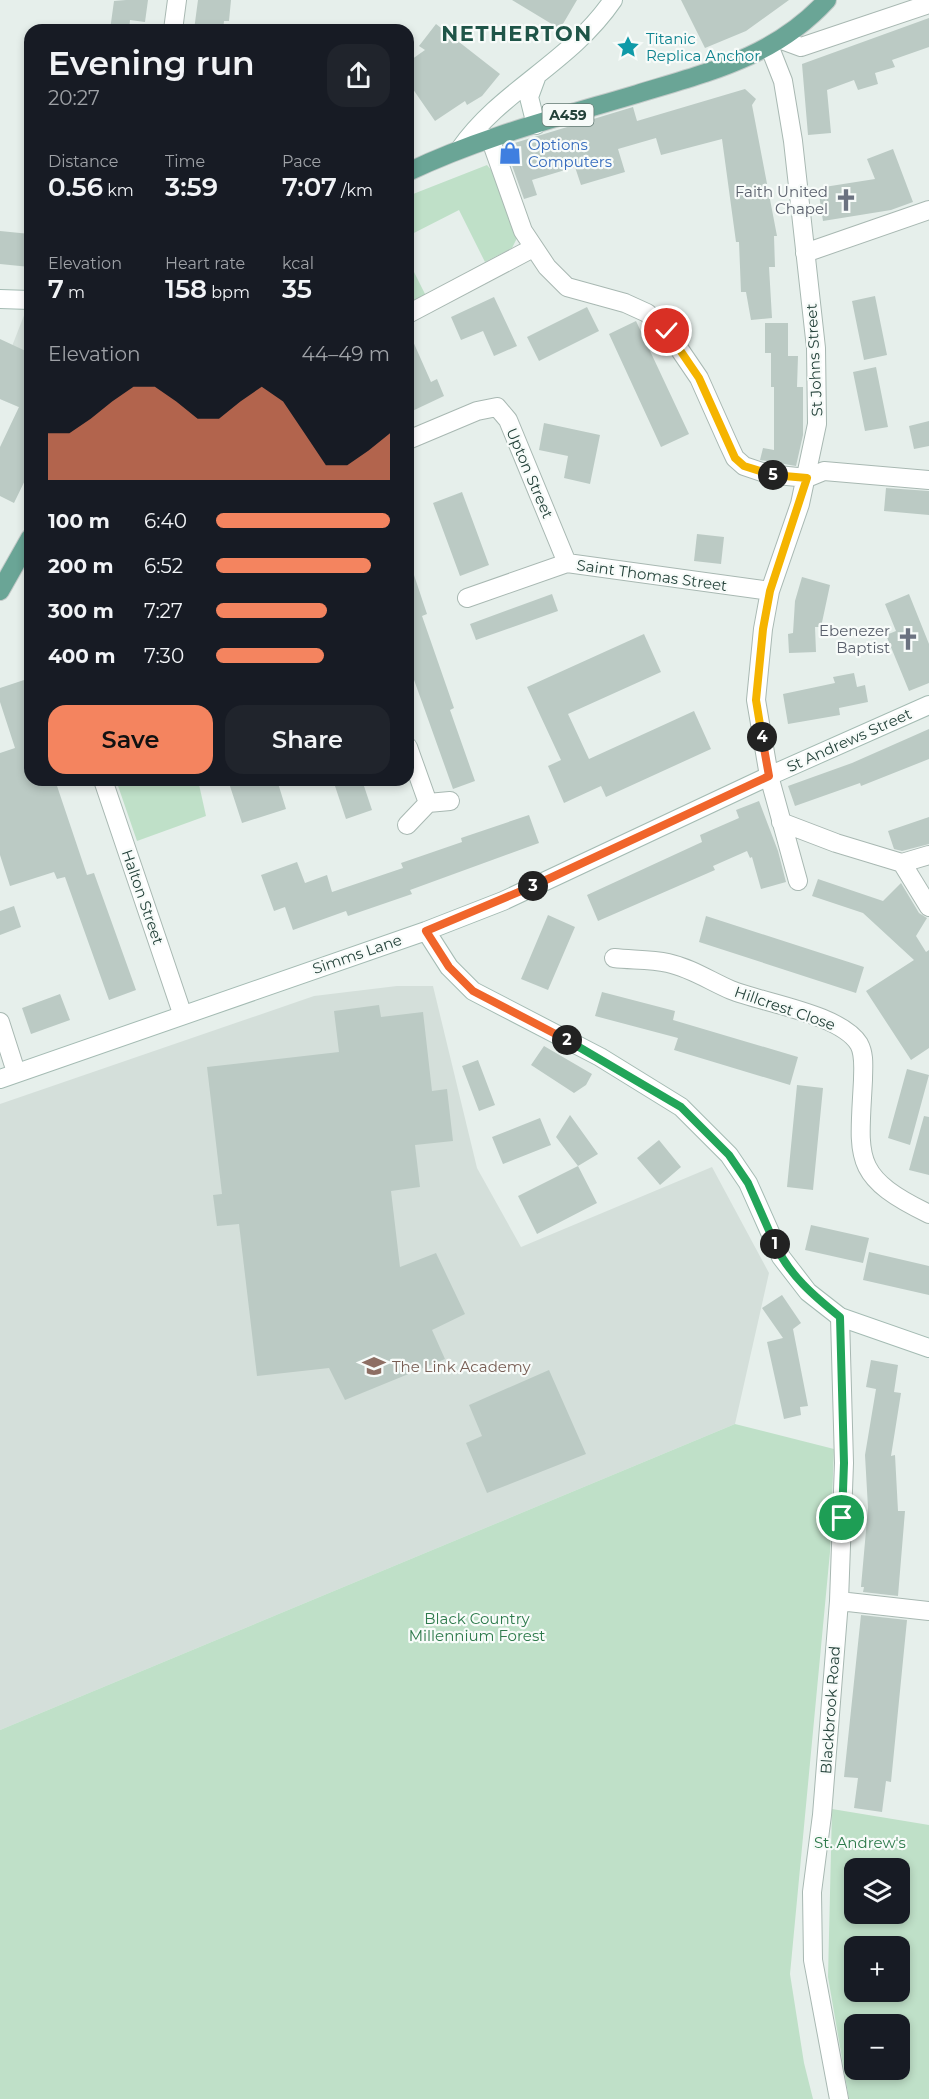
<!DOCTYPE html>
<html lang="en">
<head>
<meta charset="utf-8">
<style>
	body { margin:0; font-family:Montserrat,sans-serif; background:#20242c; color:#f1f3f6; height:100vh; display:flex; flex-direction:column; font-size:22px; white-space:nowrap }
	* { box-sizing:border-box; margin:0 }
	p { font-size:20px; color:#9ea1a6 }
	.icon { flex:none; width:33px; height:33px; fill:none; stroke:currentColor; stroke-width:2; stroke-linecap:round; stroke-linejoin:round }
	.map { position:relative; flex:1; overflow:hidden }
	.details { position:absolute; left:24px; top:24px; width:390px; height:762px; display:flex; flex-direction:column; background:#171b24; border-radius:18px; box-shadow:0 3px 9px #0003 }
	.details>* { flex:none }
	.tools { position:absolute; left:844px; top:1858px; display:grid; gap:12px }
	.tools a { display:grid; place-items:center; width:66px; height:66px; border-radius:12px; background:#171b24; box-shadow:0 3px 9px #0003; font-size:30px }
	.pin { position:absolute; display:grid; place-items:center; width:51px; height:51px; color:#fff; margin:-26px; border:3px solid #fff; border-radius:50%; box-shadow:0 2px 6px #0007 }
	.km { position:absolute; width:30px; height:30px; margin:-15px; border-radius:50%; background:#222; color:#fff; font-size:16px; line-height:30px; text-align:center }
	.round { display:grid; place-items:center; flex:none; width:63px; height:63px; border-radius:18px; background:#20242c }
	.head { display:flex; align-items:center; justify-content:space-between; height:102px; padding:0 24px }
	h1 { font-size:33px; font-weight:600; line-height:45px }
	.metrics { display:grid; grid-template-columns:repeat(3,1fr); gap:9px; height:102px; padding:6px 24px }
	.metrics div { display:grid; align-content:center }
	.metrics b { font-size:26px; font-weight:600 }
	.metrics small { font-size:16px; font-weight:400 }
	.metrics p { font-size:16px }
	.chart { height:168px; padding:12px 24px }
	.chart p { display:flex; justify-content:space-between }
	.chart svg { width:100%; height:108px; margin-top:6px; fill:#f4845f; opacity:.7 }
	.button { display:flex; gap:12px; margin-top:auto; padding:12px 24px }
	.button a { flex:1; height:69px; border-radius:18px; background:#f4845f; color:#111; font-size:24px; font-weight:600; line-height:69px; text-align:center }
	.button a+a { background:#20242c; color:#f1f3f6 }
	ul { padding:0 24px; list-style:none; font-size:20px }
	li { display:grid; grid-template-columns:96px 72px 1fr; align-items:center; height:45px }
	li i { height:15px; border-radius:8px; background:#f4845f }
	.map>svg:first-child { display:block }
	.built { fill:#d4dfda }
	.green { fill:#bfe0c8; fill-rule:evenodd }
	.building { fill:#bbcac4 }
	.lines { fill:none; stroke-linecap:round; stroke-linejoin:round }
	.street-casing { stroke:#a8b8b2; stroke-width:20 }
	.secondary-casing { stroke:#a4bbb3; stroke-width:20 }
	.primary-casing { stroke:#c2cac8; stroke-width:20 }
	.street { stroke:#fff; stroke-width:18 }
	.secondary { stroke:#fff; stroke-width:18 }
	.primary { stroke:#6aa596; stroke-width:18 }
	.split-1-casing { stroke:#fff; stroke-width:12 }
	.split-2-casing { stroke:#fff; stroke-width:12 }
	.split-3-casing { stroke:#fff; stroke-width:12 }
	.split-4-casing { stroke:#fff; stroke-width:12 }
	.split-5-casing { stroke:#fff; stroke-width:12 }
	.split-6-casing { stroke:#fff; stroke-width:12 }
	.split-1 { stroke:#22a559; stroke-width:8 }
	.split-2 { stroke:#22a559; stroke-width:8 }
	.split-3 { stroke:#f0652b; stroke-width:8 }
	.split-4 { stroke:#f0652b; stroke-width:8 }
	.split-5 { stroke:#f5b400; stroke-width:8 }
	.split-6 { stroke:#f5b400; stroke-width:8 }
	.labels { text-anchor:middle; dominant-baseline:central; stroke-width:4.5; stroke-linejoin:round; paint-order:stroke }
	.shield { fill:#f7fbf9; stroke:#637a73; stroke-width:1.5 }
	.shield-label { font-size:14px; font-weight:bold; fill:#24423a }
	.culture-label { font-size:15px; fill:#0d838f; stroke:#f7fbf9; text-anchor:start }
	.shop-label { font-size:15px; fill:#366cbe; stroke:#f7fbf9; text-anchor:start }
	.worship-label { font-size:15px; fill:#5b616d; stroke:#f7fbf9; text-anchor:end }
	.street-label { font-size:15px; fill:#24423a; stroke:#f7fbf9 }
	.education-label { font-size:15px; fill:#785e54; stroke:#f7fbf9; text-anchor:start }
	.park-label { font-size:15px; fill:#2d7a4b; stroke:#f7fbf9 }
	.district-label { font-size:21px; font-weight:bold; letter-spacing:1.5px; fill:#1f5548; stroke:#f7fbf9 }
</style>
</head>
<body>
<div class="map">
<svg width="929" height="2099" viewBox="0 0 929 2099">
	<rect width="100%" height="100%" fill="#e6efeb"/>
	<path class="built" d="M30,300v112l-30,-13v-22z
		M397,986h36l44,182 44,79 191,-80 57,106 -34,151 -735,306v-626l314,-108z"/>
	<path class="green" d="M487,165l6,7 24,66 -5,10 -27,14 -26,-52 -51,26v-40z
		M408,260l18,36 -18,11z
		M116,780h82l8,36 -69,25z
		M735,1424l99,25 -4,103 -40,422 14,89 9,36h-813v-369z
		M832,1809l97,16v274h-80l-21,-122zM855,1869h45v45h-45zM855,1947h45v45h-45zM855,2025h45v45h-45z"/>
	<path class="building" d="M126,0h22l-3,22 -15,-2 -1,10h-19l4,-29z
		M198,0h33l-2,21h-5l-1,9h-29z
		M512,0h65l-17,29z
		M681,0h108l-43,31 -41,17z
		M929,18v29l-37,13 3,7 -20,6 3,11 -20,6 -4,-10 -27,10 4,43 -23,2 -6,-71z
		M436,24l64,50 -18,22 -15,9 -2,-4 -30,20 -27,-39v-20l17,-12 -6,-4z
		M745,89l11,10 -4,6 25,131h-3l1,31h-6l3,51 -21,2 -5,-28h-5l-2,-50h-3l-14,-103 -61,16 -5,-17 -38,11 7,23 -44,13 -6,-18 -43,13 5,15 -13,4 -19,-53 128,-39 4,14z
		M893,149l20,53 -22,8 -68,11 -5,-33 57,-9 -8,-20z
		M0,231l30,3v33l-30,-3z
		M875,296l12,59 -23,5 -12,-59z
		M494,297l23,49 -23,10 -11,-25 -22,9 -10,-23z
		M587,307l12,24 -60,30 -12,-24z
		M636,321l53,113 -28,13 -52,-113z
		M765,323h23v33h10l-1,31h6v48l-7,31 -36,-6 3,-12 11,2v-63h-3v-34h-6z
		M408,330l23,52 6,-3 7,17 -36,17z
		M0,339l30,14v117l-16,33 -14,-7v-49l19,-40 -19,-8z
		M876,367l12,60 -23,4 -12,-59z
		M929,421v25l-15,3 -5,-23z
		M544,423l56,12 -10,49 -26,-6 4,-22 -29,-6z
		M886,488l43,3v24l-45,-4z
		M462,492l27,73 -29,11 -27,-73z
		M697,534l27,3 -3,27 -27,-3z
		M408,566h3l16,48 -5,2 32,92 -4,2 25,71 -22,8 -45,-126z
		M802,577l28,8 -9,42h-6l1,25 -27,1 -1,-19 5,-1 2,-32z
		M552,594l6,17 -82,29 -6,-16z
		M909,594l20,50v39l-20,8 -23,-56 10,-4 -11,-27z
		M644,634l17,38 -93,42 21,45 105,-48 17,38 -105,48 -5,-11 -37,17 -16,-37 13,-6 -34,-73z
		M854,673l3,14 8,-2 3,17 -29,6 1,7 -52,9 -5,-30 52,-11 -2,-6z
		M30,678v102h25l32,95 7,-2 42,117 -27,10 -44,-123 -8,2 -3,-7 -44,14 -10,-31v-102l15,-5 -15,-46v-14z
		M929,729v30l-68,27 -1,-3 -65,23 -7,-20 64,-23z
		M228,780h49l9,29 -44,14z
		M333,780h29l10,30 -26,9z
		M759,801l19,50 8,31 -25,7 -9,-32 -2,1 -3,-7 -34,15 2,4 -117,51 -11,-26 115,-53 -2,-7 39,-17 -3,-8z
		M529,815l10,28 -129,47 2,4 -64,22 -2,-5 -53,19 -8,-23 -11,4 -13,-36 36,-13 8,21 22,-8 5,17 71,-24 -2,-5 61,-21 -1,-4z
		M929,817v27l-27,7 -8,-2 -6,-18z
		M818,879l65,22 18,-18 18,30 8,5 -11,18 10,16 3,-2v98l-18,12 -45,-69 48,-31 -51,-47 -51,-17z
		M14,906l7,21 -21,8v-24z
		M548,915l27,12 -27,63 -27,-11z
		M706,916l158,51 -8,26 -157,-51z
		M602,992l73,19 -2,9 125,37 -8,28 -116,-35 4,-12 -83,-22z
		M60,994l10,26 -39,14 -9,-26z
		M379,1005l2,12 42,-5 9,79 15,-2 6,52 -38,4 5,42 -29,4 9,76 36,-14 29,61 -33,16 13,29 -100,41 -16,-32 -72,8 -18,-152 -22,2 -4,-31 9,-1 -15,-127 132,-15 -5,-41z
		M544,1046l48,28 -6,11 -12,8 -43,-28z
		M478,1060l17,45 -16,6 -17,-45z
		M907,1069l22,6 -19,70 -22,-7z
		M797,1085l26,3 -10,102 -26,-3z
		M570,1115l28,39 -20,12 -22,-29z
		M924,1116l5,1v58l-20,-5z
		M540,1118l11,27 -48,19 -11,-27z
		M659,1140l22,27 -21,18 -23,-27z
		M578,1166l19,37 -60,31 -19,-38z
		M811,1225l58,13 -6,25 -58,-13z
		M869,1252l60,14v29l-66,-15z
		M782,1295l19,28 -8,6 15,77 -8,1 1,8 -17,4 -17,-77 16,-4 -21,-30z
		M871,1360l27,5 -4,27 7,1 -10,63 4,-1 3,56h7l-7,85 -35,-4 1,-5h-3l7,-79 -3,-53 11,-66 -10,-2z
		M549,1370l37,84 -99,39 -21,-50 16,-7 -13,-31z
		M861,1615l46,5 -16,162 -5,-1 -4,31 -28,-4 4,-30 -14,-1z"/>
	<g class="lines">
		<g class="street-casing">
			<path id="street" d="M173,30l4,-30
				M782,40l19,7 128,-43
				M770,48l13,33 10,60 23,207 1,76 -17,80 -30,87 -7,38 -7,71 13,76 29,105
				M490,138l33,93 24,36 20,20 58,16 22,10 20,18 32,47 29,65 7,15 9,8 24,8 39,4 17,-7 105,9
				M805,253l124,-43
				M408,314l125,-66
				M408,440l69,-29 20,-4 11,13 59,143
				M467,598l100,-35 203,28
				M103,780l79,233
				M428,803l22,-2
				M781,822l55,21 66,20 27,-8
				M407,825l21,-22 -20,-56
				M902,863l27,44
				M614,958c17,2 37,1 54,5 23,5 42,18 63,27 32,13 110,24 128,54 6,11 4,24 4,36 -4,79 -12,96 66,134
				M0,1022l16,50
				M839,1601l90,10
				M839,2099l-26,-139 -1,-68 10,-77 17,-214 5,-138 -4,-146"/>
		</g>
		<g class="secondary-casing">
			<path id="secondary" d="M536,125l-7,-28 7,-19
				M460,149c41,-59 110,-86 153,-149
				M0,299l30,1
				M426,931l23,36 24,24 127,66 81,50 48,48 19,28 33,74 27,35 32,25 89,31
				M0,1079l426,-148 77,-30 266,-125 160,-71"/>
		</g>
		<g class="primary-casing">
			<path id="primary" d="M408,172c73,-35 152,-55 229,-78 72,-22 138,-37 190,-94
				M0,591l30,-53"/>
		</g>
		<use href="#street" class="street"/>
		<use href="#secondary" class="secondary"/>
		<use href="#primary" class="primary"/>
	</g>
	<g class="lines">
		<g class="split-1-casing">
			<path id="split-1" d="M775,1244c14,31 39,52 65,73l4,146 -2,55"/>
		</g>
		<g class="split-2-casing">
			<path id="split-2" d="M567,1040l114,67 48,48 19,28 27,61"/>
		</g>
		<g class="split-3-casing">
			<path id="split-3" d="M533,886l-107,45 23,36 24,24 94,49"/>
		</g>
		<g class="split-4-casing">
			<path id="split-4" d="M533,886l236,-110 -7,-39"/>
		</g>
		<g class="split-5-casing">
			<path id="split-5" d="M762,737l-6,-37 7,-71 7,-38 37,-113 -34,-3"/>
		</g>
		<g class="split-6-casing">
			<path id="split-6" d="M667,331l32,47 36,80 9,8 29,9"/>
		</g>
		<use href="#split-1" class="split-1"/>
		<use href="#split-2" class="split-2"/>
		<use href="#split-3" class="split-3"/>
		<use href="#split-4" class="split-4"/>
		<use href="#split-5" class="split-5"/>
		<use href="#split-6" class="split-6"/>
	</g>
	<defs>
		<g id="sight-bare" transform="scale(1.8)"><path d="M0-6L1.8-2.2L6-1.7L2.9 1.2L3.7 5.4L0 3.3L-3.7 5.4L-2.9 1.2L-6-1.7L-1.8-2.2Z" fill="#0f9aa8" stroke="#f7fbf9" stroke-width="2.5" paint-order="stroke"/></g>
		<g id="shop-bare" transform="scale(1.8)"><path d="M-5-2.5h2.3a2.7 3.5 0 0 1 5.4 0H5L5.5 6h-11ZM-1.5-2.5h3a1.5 2.3 0 0 0-3 0Z" fill="#3f7fe0" stroke="#f7fbf9" stroke-width="2.5" paint-order="stroke"/></g>
		<g id="church-bare" transform="scale(1.8)"><path d="M-1.2-6h2.4v3.5h3.3v2.4h-3.3V6h-2.4V-.1h-3.3v-2.4h3.3Z" fill="#6b7280" stroke="#f7fbf9" stroke-width="2.5" paint-order="stroke"/></g>
		<g id="school-bare" transform="scale(1.8)"><path d="M0-5L7-2L0 1L-7-2ZM-4 1L0 2.5L4 1V4Q0 6-4 4Z" fill="#8d6e63" stroke="#f7fbf9" stroke-width="2.5" paint-order="stroke"/></g>
	</defs>
	<g fill-rule="evenodd">
		<use href="#sight-bare" x="628" y="47"/>
		<use href="#shop-bare" x="510" y="153"/>
		<use href="#church-bare" x="846" y="200"/>
		<use href="#church-bare" x="908" y="639"/>
		<use href="#school-bare" x="374" y="1366"/>
	</g>
	<g class="labels">
		<rect class="shield" x="542.5" y="104" width="51" height="22" rx="4.5"/>
		<g class="shield-label">
			<text x="568" y="115">A459</text>
		</g>
		<g class="culture-label">
			<text x="646" y="38">Titanic<tspan x="646" dy="17">Replica Anchor</tspan></text>
		</g>
		<g class="shop-label">
			<text x="528" y="144">Options<tspan x="528" dy="17">Computers</tspan></text>
		</g>
		<g class="worship-label">
			<text x="828" y="191">Faith United<tspan x="828" dy="17">Chapel</tspan></text>
			<text x="890" y="630">Ebenezer<tspan x="890" dy="17">Baptist</tspan></text>
		</g>
		<g class="street-label">
			<text transform="translate(814 360) rotate(-93)">St Johns Street</text>
			<text transform="translate(530 473) rotate(67)">Upton Street</text>
			<text transform="translate(652 575) rotate(8)">Saint Thomas Street</text>
			<text transform="translate(849 740) rotate(-24)">St Andrews Street</text>
			<text transform="translate(143 897) rotate(71)">Halton Street</text>
			<text transform="translate(357 954) rotate(-19)">Simms Lane</text>
			<text transform="translate(785 1008) rotate(19)">Hillcrest Close</text>
			<text transform="translate(830 1710) rotate(-86)">Blackbrook Road</text>
		</g>
		<g class="education-label">
			<text x="392" y="1366">The Link Academy</text>
		</g>
		<g class="park-label">
			<text x="477" y="1618">Black Country<tspan x="477" dy="17">Millennium Forest</tspan></text>
			<text x="860" y="1842">St. Andrew's</text>
		</g>
		<g class="district-label">
			<text x="517" y="33">NETHERTON</text>
		</g>
	</g>
</svg>
<div class="tools">
<a><svg class="icon" aria-label="layers" viewBox="0 0 24 24"><path d="M12 4l9 5-9 5-9-5zM3 14l9 5 9-5"/></svg></a>
<a>+</a>
<a>−</a>
</div>
<div class="pin" style="left:842px;top:1518px;background:#1e9e55"><svg class="icon" aria-label="arrive" viewBox="0 0 24 24"><path d="M6 21V4h12l-3 4 3 4H6"/></svg></div>
<div class="pin" style="left:667px;top:331px;background:#d93025"><svg class="icon" aria-label="check" viewBox="0 0 24 24"><path d="M5 12l5 5 9-10"/></svg></div>
<b class="km" style="left:775px;top:1244px">1</b>
<b class="km" style="left:567px;top:1040px">2</b>
<b class="km" style="left:533px;top:886px">3</b>
<b class="km" style="left:762px;top:737px">4</b>
<b class="km" style="left:773px;top:475px">5</b>
<section class="details">
<div class="head"><div><h1>Evening run</h1><p>20:27</p></div><a class="round"><svg class="icon" aria-label="share" viewBox="0 0 24 24"><path d="M12 15V3M7 8l5-5 5 5M5 13v7h14v-7"/></svg></a></div>
<div class="metrics">
<div><p>Distance</p><b>0.56<small> km</small></b></div>
<div><p>Time</p><b>3:59</b></div>
<div><p>Pace</p><b>7:07<small> /km</small></b></div>
</div>
<div class="metrics">
<div><p>Elevation</p><b>7<small> m</small></b></div>
<div><p>Heart rate</p><b>158<small> bpm</small></b></div>
<div><p>kcal</p><b>35</b></div>
</div>
<div class="chart"><p><span>Elevation</span>44–49 m</p>
<svg viewBox="0 0 160 44" preserveAspectRatio="none"><path d="M0 44V25L10 25L20 19L30 12L40 6L50 6L60 12L70 19L80 19L90 12L100 6L110 12L120 25L130 38L140 38L150 32L160 25V44z"/></svg>
</div>
<ul>
<li><b>100 m</b>6:40<i style="width:100%"></i></li>
<li><b>200 m</b>6:52<i style="width:89%"></i></li>
<li><b>300 m</b>7:27<i style="width:64%"></i></li>
<li><b>400 m</b>7:30<i style="width:62%"></i></li>
</ul>
<div class="button"><a>Save</a><a>Share</a></div>
</section>
</div>
</body>
</html>
